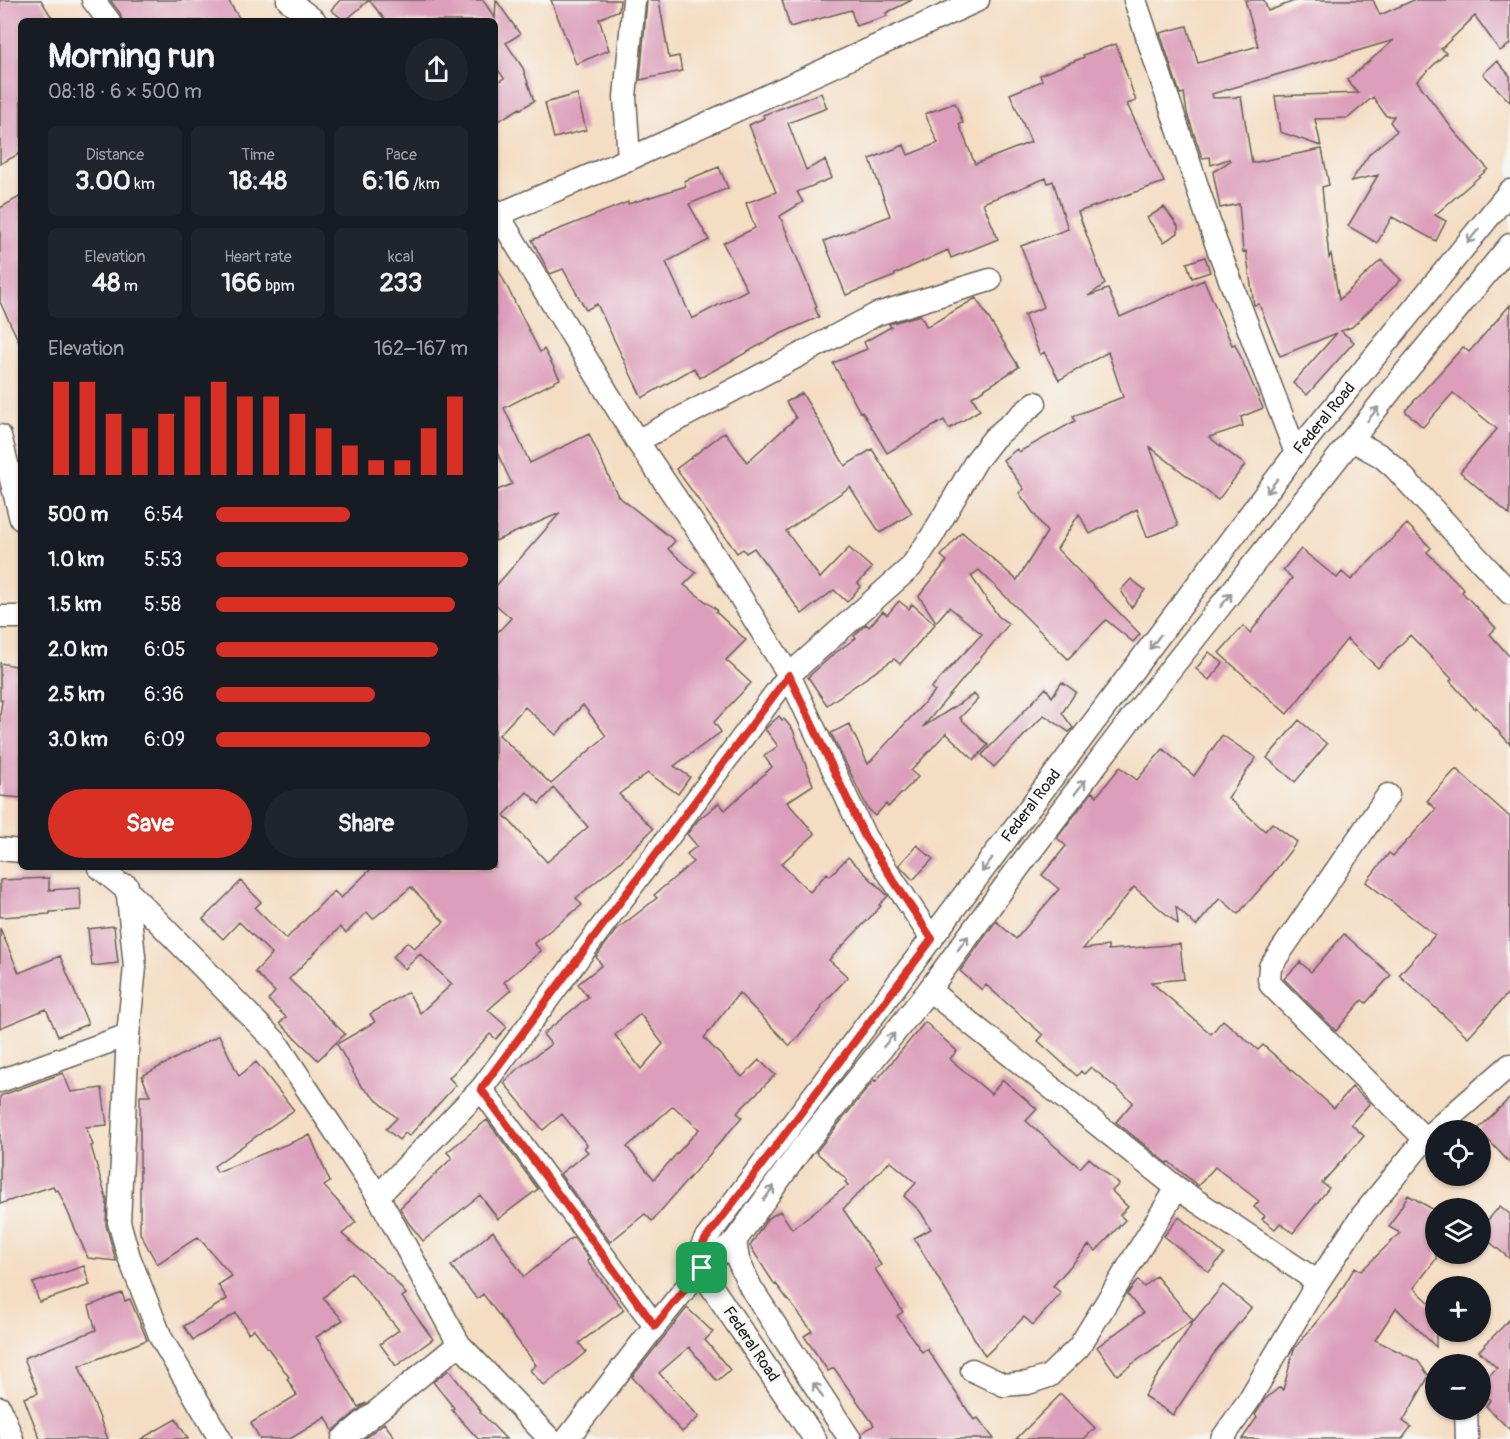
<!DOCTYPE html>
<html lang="en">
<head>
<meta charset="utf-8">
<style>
	body { margin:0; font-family:Pangolin,sans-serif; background:#20242c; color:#f1f3f6; height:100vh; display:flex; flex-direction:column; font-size:22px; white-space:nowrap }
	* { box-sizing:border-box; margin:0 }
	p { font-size:20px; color:#9ea1a6 }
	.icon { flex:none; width:33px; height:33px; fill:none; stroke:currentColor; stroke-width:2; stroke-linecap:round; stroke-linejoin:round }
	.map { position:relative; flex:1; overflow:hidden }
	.panel { position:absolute; left:18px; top:18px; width:480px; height:852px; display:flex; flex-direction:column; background:#171b24; border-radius:9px; box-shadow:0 2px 4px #0004 }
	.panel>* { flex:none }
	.controls { position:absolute; left:1425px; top:1120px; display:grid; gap:12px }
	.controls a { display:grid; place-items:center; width:66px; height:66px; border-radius:50%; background:#171b24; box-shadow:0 2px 4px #0004; font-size:30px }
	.pin { position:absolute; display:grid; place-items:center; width:51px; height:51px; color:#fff; margin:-26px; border-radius:12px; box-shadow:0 3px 9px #0006 }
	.round { display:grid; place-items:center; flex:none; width:63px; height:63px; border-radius:32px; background:#20242c }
	.summary { display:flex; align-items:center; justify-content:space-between; height:102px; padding:0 30px }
	h1 { font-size:33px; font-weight:700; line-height:45px }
	.figures { display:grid; grid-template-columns:repeat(3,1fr); gap:9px; height:102px; padding:6px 30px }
	.figures div { display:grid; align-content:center; border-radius:9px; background:#20242c; text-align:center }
	.figures b { font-size:26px; font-weight:700 }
	.figures small { font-size:16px; font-weight:400 }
	.figures p { font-size:16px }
	.chart { height:168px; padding:12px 30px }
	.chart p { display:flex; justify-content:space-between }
	.chart svg { width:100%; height:108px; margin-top:6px; stroke:#d93025; stroke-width:6 }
	.primary-button { display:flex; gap:12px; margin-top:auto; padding:12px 30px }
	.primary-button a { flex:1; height:69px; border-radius:36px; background:#d93025; color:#fff; font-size:24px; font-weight:700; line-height:69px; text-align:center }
	.primary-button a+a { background:#20242c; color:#f1f3f6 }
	ul { padding:0 30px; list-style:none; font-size:20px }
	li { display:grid; grid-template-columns:96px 72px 1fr; align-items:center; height:45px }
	li i { height:15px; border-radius:8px; background:#d93025 }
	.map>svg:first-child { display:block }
	.building { fill:#dc9eba; fill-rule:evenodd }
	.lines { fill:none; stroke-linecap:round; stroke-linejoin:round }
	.minor-casing { stroke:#686056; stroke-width:25 }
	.minor { stroke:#fff; stroke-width:22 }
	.oneway { stroke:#999 }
	.route-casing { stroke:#fff; stroke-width:12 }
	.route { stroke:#d93025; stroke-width:8 }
	.labels { text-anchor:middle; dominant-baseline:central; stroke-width:4.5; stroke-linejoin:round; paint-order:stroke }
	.street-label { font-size:16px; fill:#1c1c1c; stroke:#f6f6f2 }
</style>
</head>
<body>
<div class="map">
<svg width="1510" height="1439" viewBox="0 0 1510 1439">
	<rect width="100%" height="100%" fill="#f6f6f2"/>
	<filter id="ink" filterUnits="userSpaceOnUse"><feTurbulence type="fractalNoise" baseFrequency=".0167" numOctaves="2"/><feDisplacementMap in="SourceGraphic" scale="12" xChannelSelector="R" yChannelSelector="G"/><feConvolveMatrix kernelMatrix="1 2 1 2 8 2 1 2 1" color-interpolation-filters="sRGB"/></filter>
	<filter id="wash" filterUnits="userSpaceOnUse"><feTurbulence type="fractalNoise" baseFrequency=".008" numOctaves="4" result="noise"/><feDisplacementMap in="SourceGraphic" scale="24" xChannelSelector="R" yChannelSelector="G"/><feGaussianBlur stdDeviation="1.35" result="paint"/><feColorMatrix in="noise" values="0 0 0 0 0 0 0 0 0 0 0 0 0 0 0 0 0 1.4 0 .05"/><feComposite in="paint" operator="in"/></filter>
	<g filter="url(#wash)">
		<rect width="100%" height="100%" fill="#f4ddc3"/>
		<g id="blocks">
			<path class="building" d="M0,0h41l13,21h-33v132l-21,11z
				M110,0h118l13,21h-119l-2,-8z
				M340,0h29l-24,21 -14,-11z
				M369,0h114l12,18 1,-18 24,34 -14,9 17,25 11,33 -13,8 -1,-1 -25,15v-39l9,-6 -9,-12v-45h-109z
				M551,0h69l-1,10 -20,9 10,31 -33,14z
				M647,0h12l10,58 10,-2 3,15 -42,9z
				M782,0h130l-26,13 1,3 -31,10 -5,-16 -61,17z
				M1245,0h19l4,11 29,-11h76l7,15 34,-15h96v44l-10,7 -25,-35 -34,33 5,4 -29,28 37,50 34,38 -53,46 11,6 -10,20 -44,-24 -15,26 -29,-17 30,-51 -27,6 19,-28 27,-22 -7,-9 4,-6h-8l-13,-19 -25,21 -33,1 6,27 -41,-14 -5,-36 83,-3 -11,-13 47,-40 -182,54 1,4 28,-1 11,66 70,-14 7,36 -7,2 7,71 2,-4 8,46 42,-40 20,20 -49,47 -11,4 13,11 -47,53 -14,-12 44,-50 -57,23 -21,-52 -5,1 -8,-54 -3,1 -4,-48 -19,4 -7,-36 17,-11 -1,-2 -18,6 -1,-8 -8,1 -15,-45 -3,-20 -4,1 -20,-61 27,-7 11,37 60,-17z
				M1116,44l20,57 -9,3 37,78 -86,30 27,72 -17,12 20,-7 12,28 84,-37 28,65 3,-1 28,64 -22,9 2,9 -34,11 36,28 -27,35 -68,-53 28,79 -31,11 -10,-28 -47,25 -11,-20 -22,35 83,85 -7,8 -27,-22 -38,39 -89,-89 -8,6 27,40 11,8 -86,103 51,-33 4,5 -18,19 28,27 -14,15 -28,-27 -35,38 7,6 -30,30 -2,-3 -11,12 -8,-9 -36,-74 18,-9 19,40 67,-73 -4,-3 51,-54 -33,-27 -13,15 -17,-26 28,-35 -6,-5 21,-24 55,48 30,-48 -28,-39 5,-4 -21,-29 14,-11 2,3 56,-31 -2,-5 50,-19 -15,-45 -49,28 -15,-28 -4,3 -16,-40 20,-8 -23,-61 47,-17 -15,-48 -5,2 -2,-5 -63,25 15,36 -47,19 -3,-8 -53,24v2l-49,19 -22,-54 66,-25 -20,-57 34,-14 4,10 30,-12 -13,-29 30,-11 8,20 -4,1 16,40 56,-22 -21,-48 32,-13 -2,-6 44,-18 -1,-2z
				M1497,61l13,15v26l-27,-28z
				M821,93l6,15 -39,15 18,47 19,-10 7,18 -35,14 6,10 -23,14 37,91 -2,1 4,9 -39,17 -80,44 -6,-10 -52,30 -45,-94 -11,6 -23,-41 -13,5 -18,-34 96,-38v2l58,-18 -2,-5 35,-14 9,21 -39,16 20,36 -43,22 26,57 55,-29 -24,-47 32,-15 -9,-25 30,-11 -27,-67 15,-7 -1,-3z
				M577,94l9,36 -32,8 -9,-35z
				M21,196v150l-21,-44v-94z
				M1164,207l14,19v7l-14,9 -17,-24z
				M1205,257l5,15 -18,6 -5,-15z
				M495,263l45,89 4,-3 16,30 -56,29 26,55 59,-29 29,62 57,45 -7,8 28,24 -12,12 33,25 -1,2 30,28 -20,20 25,23 -37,39 7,10 -47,34 16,11 -12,17 -30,-21 -29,21 34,35 -33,33 -44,36 6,7 -48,38 7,8 -37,31 7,8 -23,20 19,17 -11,12 -6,-5 -41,44 7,7 -47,51 -4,-3 -6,7 -13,-11 11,-11 -36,-32 -24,-42 38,-22 -5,-8 38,-22 12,21 32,-29 -32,-30 -15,15 -12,-12 14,-15 7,6 30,-26 -33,-35 -38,32 -6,-7 -21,21 -6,-6 -51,52 56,55 -27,26 -38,-37 6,-6 -18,-17 7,-8 -20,-20 17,-18 -33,-32 -16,17 -20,-20 38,-38 20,21 -6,6 31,31 48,-48 7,7 32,-31h122v-232l16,-17 -16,-14v-17l65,-74 -65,28v-50l17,-7 -17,-36zM583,705l23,31 -55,48 -52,-49 26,-28 31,28zM554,788l34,39 -41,35 -43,-47 23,-23 12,12z
				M976,298l43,69 -47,30 8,13 -31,19 -5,-9 -57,33 -25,-42 -2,1 -27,-49 34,-14 -3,-7 27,-15 -2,-3 31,-9 7,12z
				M1510,305v210l-50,-43 37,-43 -44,-36 -30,34 -18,-16 58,-64 6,5z
				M802,393l43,73 27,-17 40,64 -32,20 -30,-46 -64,44 34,47 29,-30 23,20 -14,15 3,3 -14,16 -13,-12 -32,24 -48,-66 -8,5 -3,-4 -6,4 -61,-84 49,-37 22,30 49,-44 -10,-16z
				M1407,524l24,24 -4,4 37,37 -2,3 34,36 -6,6 20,23v87l-34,-37 -1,2 -25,-28 2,-2 -42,-44 -32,33 -31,-29 -60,75 -68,-61 24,-27 7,7 42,-55 -9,-8 18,-21 36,29 5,-6 9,8z
				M1131,579l14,11 -14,18 -10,-18z
				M899,601l10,8 3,-5 23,20 -35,40 -6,-5 -67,46 -19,-28 27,-24 21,-15 -2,-2 12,-12 3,3 14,-16 4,4z
				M1209,652l14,11 -14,17 -13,-11z
				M0,663l21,4v131l-21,-2v-81l2,-15h-2z
				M1062,682l14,10 -14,21 11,15 -4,4 -25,-17 -50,52 -12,-12 64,-67 6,9z
				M779,716l3,4 2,-1 9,11 20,55 -26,17 28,32 -34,30 29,28 17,-19 3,3 18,-19 40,39 -9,9 2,1 -52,54 19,17 -27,29 1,2 -32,38 -51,-53 -35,45 38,39 17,-17 16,15 -38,38 5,4 -90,104 -7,-7 -35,28 -50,-68 28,-22 -4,-4 3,-3 -25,-31 -19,16 -39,-47 11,-12 36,-27 -8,-10 45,-37 -10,-13 24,-19 -6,-8 20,-27 41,-32 -3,-3 39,-33 -6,-8 10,-8 -10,-12 11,-14 21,-17 6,7 47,-43 -8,-11 14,-10 -13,-17zM640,1014l23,30 -22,25 -26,-34zM673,1106l26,23 -45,50 -27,-32z
				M1299,720l28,24 -32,38 -28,-24z
				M1222,735l34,23 -28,40 37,33 7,-8 25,19 -29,38 -30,34 -18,-16 -24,28 -20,-19 2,17 -44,-37 -51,62 25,-3v4l72,-6 4,35 -33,3 60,52 12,-14 35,30 5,-5 71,63 18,-21 18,16 -19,21 13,12 -42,47 7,5 -36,45 -13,-10 -5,6 -13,-10 3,-3 -11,-9 5,-6 -44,-34 -17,19 -29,-24 -2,1 -51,-41 17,-20 -42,-35 -7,7 -3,-3 -4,5 -39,-35 5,-6 -57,-50 -4,5 -22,-19 36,-50 20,18 43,-50 -17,-14 24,-29 -9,-8 35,-46 5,4 23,-29 17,13 26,-31 31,27z
				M1456,769l54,48v174l-42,46 -69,-62 36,-40 -69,-53 23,-29 4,3 43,-47 -9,-8z
				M917,845l16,14 -20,21 -14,-15z
				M49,878v12l31,-2 1,22 -31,2v2l-50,3v-37z
				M114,926l4,37 -26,3 -4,-37z
				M0,928l19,45 41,-17 28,68 -30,12 -12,-27 -46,19z
				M1344,934l47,41 -25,28 -4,-3 -26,31 -52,-52 16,-17 11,10z
				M925,1022l32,29 -7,8 41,35 12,-14 34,29 -11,12 54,47 9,-10 30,26 -7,7 16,16 -8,8 5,5 -29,31 -7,-6 -36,41 8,7 -28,32 -9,-8 -39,39 -71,-118 17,-9 -11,-18 -16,-15 12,-13 -26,-22 -47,48 38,56 -6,4 28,43 -6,4 25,36 5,-3 47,71 4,-2 16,21h-131l-1,-6 12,-8 -40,-57 -6,3 -24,-35 8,-5 -36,-47 -1,1 -25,-39 17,-27 13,-8 12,18 56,-44 -3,-3 2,-2 -31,-28 58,-72 2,1z
				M219,1035l20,41 17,-14 38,48 -80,56 3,6 93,-37 20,47 -6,4 32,36 -14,12 51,44 13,16 -4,3 31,42 -37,27 -16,-22 19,-14 -48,-58 -28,26 20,22 -27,17 42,70 8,-4 -33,28 -7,-14 -36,22h-30l-9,-16 46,-28 -10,-16 2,-2 -35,-48 -6,4 -12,-20 -43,27 -9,-14 43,-27 -9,-14 14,-9 -34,-39 -41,27 -17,-31v-137h10l-8,-20z
				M63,1073l8,19 31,-4 5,37 -21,2 7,18 -2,1 16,55 -1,24 10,36 -28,-3 -30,-68 -3,1 -2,-5 -53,18v-108z
				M1510,1098v65l-32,-34z
				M487,1120l51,69 -40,30 -18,-24 -57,46 -15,-19 -8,-14 52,-50 -5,-6z
				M1408,1195l28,16v48l-22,29 22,21v38l-40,-39 -21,32 43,21 11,15 -26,45 8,6 -9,12h-160l15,-22 -2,-2 9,-15 16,-13 3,3 11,-41 43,-52 18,-30 6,4 39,-38 -11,-6z
				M1500,1206l10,8v45l-30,-25v-5z
				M1179,1217l45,37 -15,18 -45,-36z
				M493,1231l31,46 49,-40 16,22 -2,2 37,49 -45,33 7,9 -42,34 -14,-16 6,-5 -53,-71 -6,5 -26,-33z
				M84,1266l6,19 -51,17 -6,-19z
				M1156,1276l37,44 -76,55 -20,-28 46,-34 -16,-19 11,-14 6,7z
				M1223,1285l28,23 -38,47 -40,60 -29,-19 51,-77z
				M122,1293l3,8 5,-2 17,41 -68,26 29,73h-68l-16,-41 14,-5 -14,-35 72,-28 -7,-24z
				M687,1308l26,24 -8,8 25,30 -13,11 -28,-34 -30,26 40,44 -17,15 -50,-55z
				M1510,1319v111l-24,-24 4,-6 -10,-10v-6l17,-16 -18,-17z
				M449,1370l32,41 -1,1 26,27h-28l-26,-29 2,-2 -21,-26z
				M1061,1394l34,34 -11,11h-68z
				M176,1419l12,20h-47z
				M384,1423l12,16h-32z"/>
		</g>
	</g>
	<g filter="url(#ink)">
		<use href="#blocks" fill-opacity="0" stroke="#686056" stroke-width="1.5"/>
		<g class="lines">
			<g class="minor-casing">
				<g id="minor">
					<path d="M93,0l16,21"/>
					<path d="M288,0l27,21"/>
					<path d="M1135,0l81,243 80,210"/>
					<path d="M629,159l-4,-62 9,-97"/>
					<path d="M495,210l142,231 76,112 76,122 76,162 67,102"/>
					<path d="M495,216l134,-57 349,-159"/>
					<path d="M0,436l21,83"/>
					<path d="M1352,440l29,16 14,12 115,125"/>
					<path d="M637,441l240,-127 113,-34"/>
					<path d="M0,617h21"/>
					<path d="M1388,795l-118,172 -1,12 2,6 154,154"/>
					<path d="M0,849l21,2"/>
					<path d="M99,867l30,25 147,150 102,154 81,148 91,95"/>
					<path d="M127,886l8,81 -7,68 -9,187 10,35 32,81 59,101"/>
					<path d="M929,990l248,198 141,94"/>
					<path d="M0,1081l128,-46"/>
					<path d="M481,1089l174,237"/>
					<path d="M378,1196l103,-107 308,-414 122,-108 21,-31 44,-75 18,-23 41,-35"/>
					<path d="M735,1241l3,19 13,28 99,151"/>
					<path d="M972,1370l32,15 24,-2 21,-7 30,-29 98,-159"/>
					<path d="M0,1408l12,31"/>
					<path d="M1466,1410l1,29"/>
					<path d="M343,1439l116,-95"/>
					<path d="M567,1439l88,-113 47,-58 33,-27 67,-93 127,-158 98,-134 100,-132 277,-350 106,-129"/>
					<path id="s1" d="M815,1439l-106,-156 -13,-24 9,-19 591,-787 214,-262"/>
					<path d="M1222,1439l27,-39 69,-118 44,-66 63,-77 85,-74"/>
				</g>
			</g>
			<use href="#minor" class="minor"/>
		</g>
		<defs><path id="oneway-shaft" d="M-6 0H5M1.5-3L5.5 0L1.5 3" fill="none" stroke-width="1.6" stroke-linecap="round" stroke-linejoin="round" transform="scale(1.5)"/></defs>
		<g class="oneway">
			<use href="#oneway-shaft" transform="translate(1473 236) rotate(129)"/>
			<use href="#oneway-shaft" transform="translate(1373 414) rotate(-52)"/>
			<use href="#oneway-shaft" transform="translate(1272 486) rotate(127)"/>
			<use href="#oneway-shaft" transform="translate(1226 600) rotate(-51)"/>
			<use href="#oneway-shaft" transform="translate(1155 642) rotate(127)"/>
			<use href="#oneway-shaft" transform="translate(1080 787) rotate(-53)"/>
			<use href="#oneway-shaft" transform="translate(987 865) rotate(127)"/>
			<use href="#oneway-shaft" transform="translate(963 943) rotate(-54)"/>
			<use href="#oneway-shaft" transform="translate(889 1040) rotate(-51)"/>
			<use href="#oneway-shaft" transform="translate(769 1193) rotate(-54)"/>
			<use href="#oneway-shaft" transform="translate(818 1390) rotate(-123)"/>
		</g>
	</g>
	<g class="lines" filter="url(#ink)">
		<g class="route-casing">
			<path id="route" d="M789,675l76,162 67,102 -227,301 -9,19 6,9 -47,58 -174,-237z"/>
		</g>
		<use href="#route" class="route"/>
	</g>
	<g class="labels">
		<g class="street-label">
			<text stroke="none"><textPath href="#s1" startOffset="1266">Federal Road</textPath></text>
			<text stroke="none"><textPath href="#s1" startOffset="780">Federal Road</textPath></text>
			<text transform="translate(751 1344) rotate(56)">Federal Road</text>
		</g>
	</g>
</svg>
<div class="controls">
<a><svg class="icon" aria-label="locate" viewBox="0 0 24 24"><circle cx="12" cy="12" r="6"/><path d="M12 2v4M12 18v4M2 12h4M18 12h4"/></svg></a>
<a><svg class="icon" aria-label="layers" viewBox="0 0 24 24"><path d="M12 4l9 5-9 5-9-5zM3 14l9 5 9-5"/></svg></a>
<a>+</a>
<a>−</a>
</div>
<div class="pin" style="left:702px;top:1268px;background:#1e9e55"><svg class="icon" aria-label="arrive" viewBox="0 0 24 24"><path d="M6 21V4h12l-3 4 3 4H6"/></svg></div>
<section class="panel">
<div class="summary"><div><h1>Morning run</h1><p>08:18 · 6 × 500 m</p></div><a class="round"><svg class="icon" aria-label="share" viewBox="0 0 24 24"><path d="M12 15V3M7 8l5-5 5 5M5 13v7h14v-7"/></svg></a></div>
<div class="figures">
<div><p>Distance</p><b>3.00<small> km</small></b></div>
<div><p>Time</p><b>18:48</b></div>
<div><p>Pace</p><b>6:16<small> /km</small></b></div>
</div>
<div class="figures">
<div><p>Elevation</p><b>48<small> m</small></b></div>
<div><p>Heart rate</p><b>166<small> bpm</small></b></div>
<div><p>kcal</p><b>233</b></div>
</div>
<div class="chart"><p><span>Elevation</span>162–167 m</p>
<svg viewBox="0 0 160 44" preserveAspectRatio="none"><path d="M5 44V6M15 44V6M25 44V19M35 44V25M45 44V19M55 44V12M65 44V6M75 44V12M85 44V12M95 44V19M105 44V25M115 44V32M125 44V38M135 44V38M145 44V25M155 44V12"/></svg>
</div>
<ul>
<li><b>500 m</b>6:54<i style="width:53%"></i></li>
<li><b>1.0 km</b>5:53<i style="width:100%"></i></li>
<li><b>1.5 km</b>5:58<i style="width:95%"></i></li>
<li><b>2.0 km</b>6:05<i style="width:88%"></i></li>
<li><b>2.5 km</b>6:36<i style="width:63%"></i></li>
<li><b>3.0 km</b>6:09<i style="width:85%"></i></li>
</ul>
<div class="primary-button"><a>Save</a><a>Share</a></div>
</section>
</div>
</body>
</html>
